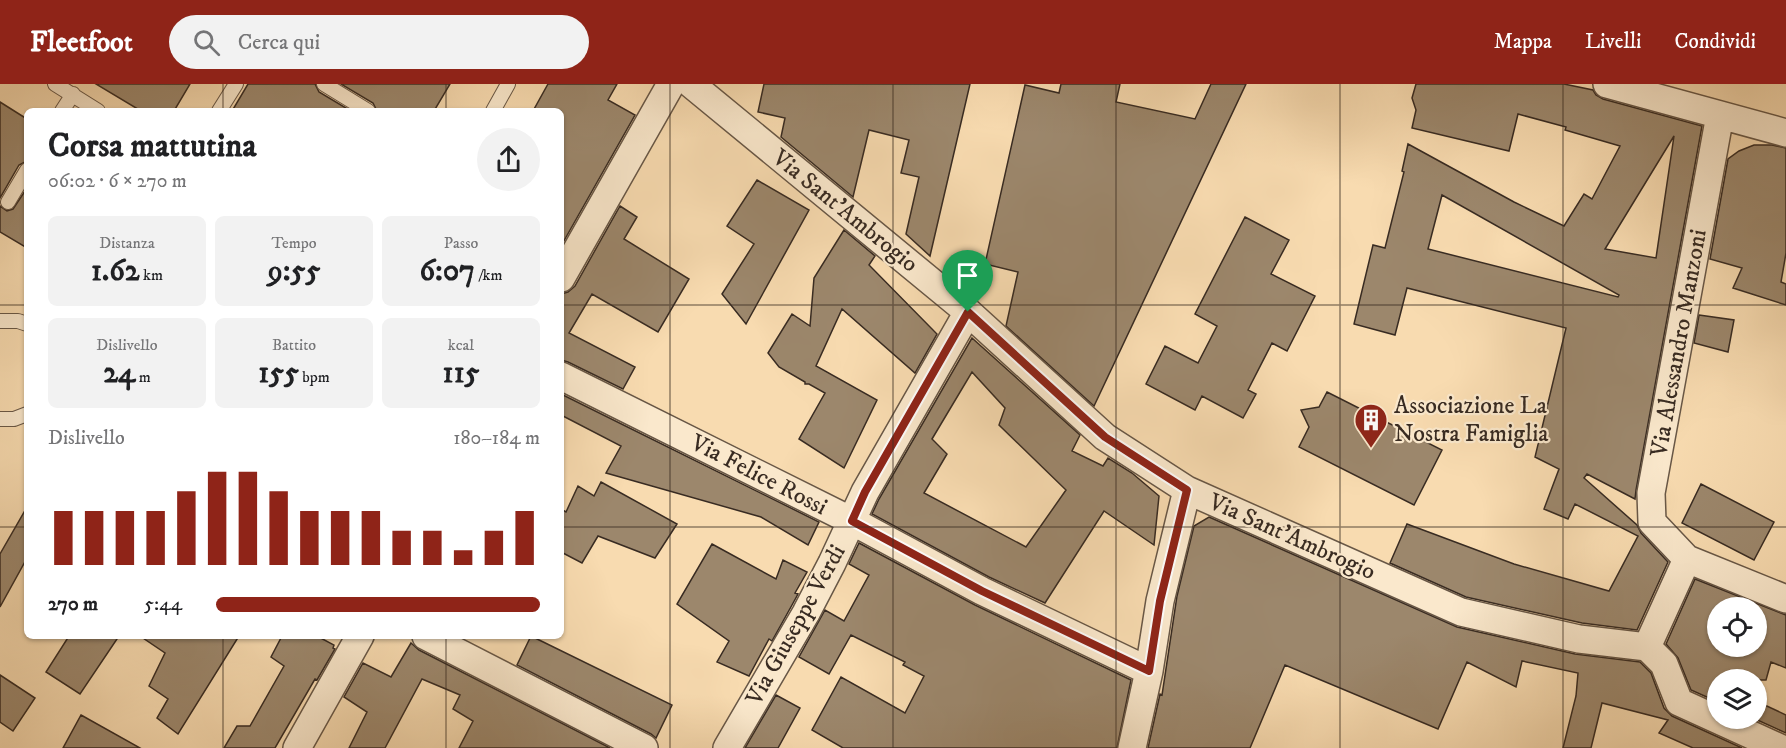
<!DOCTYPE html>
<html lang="it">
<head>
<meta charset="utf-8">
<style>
	body { margin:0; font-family:"IM FELL DW Pica",serif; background:#f2f2f2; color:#202124; height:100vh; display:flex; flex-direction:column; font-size:22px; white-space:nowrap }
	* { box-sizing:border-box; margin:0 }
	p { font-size:20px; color:#757577 }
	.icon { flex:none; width:33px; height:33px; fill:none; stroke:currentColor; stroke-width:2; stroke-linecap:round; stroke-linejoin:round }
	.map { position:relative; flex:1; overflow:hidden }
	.drawer { position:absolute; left:24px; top:24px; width:540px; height:531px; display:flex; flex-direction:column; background:#fff; border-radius:9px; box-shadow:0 2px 4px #0004 }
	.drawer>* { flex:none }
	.fabs { position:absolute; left:1707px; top:513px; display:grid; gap:12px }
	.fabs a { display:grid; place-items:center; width:60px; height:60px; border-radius:50%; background:#fff; box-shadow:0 2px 4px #0004; font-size:30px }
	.pin { position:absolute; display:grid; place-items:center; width:51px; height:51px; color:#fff; margin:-62px -26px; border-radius:50% 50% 50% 0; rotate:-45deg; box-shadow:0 0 6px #0007 }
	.pin .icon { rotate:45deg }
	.round { display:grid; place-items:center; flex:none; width:63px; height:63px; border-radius:32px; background:#f2f2f2 }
	.overview { display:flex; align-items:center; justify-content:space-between; height:102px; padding:0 24px }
	h1 { font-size:33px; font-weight:800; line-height:45px }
	.metrics { display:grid; grid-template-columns:repeat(3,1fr); gap:9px; height:102px; padding:6px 24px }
	.metrics div { display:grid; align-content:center; border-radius:9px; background:#f2f2f2; text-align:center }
	.metrics b { font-size:30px; font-weight:800 }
	.metrics small { font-size:16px; font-weight:400 }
	.metrics p { font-size:16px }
	.chart { height:168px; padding:12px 24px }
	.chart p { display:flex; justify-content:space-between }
	.chart svg { width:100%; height:108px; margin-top:6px; stroke:#8f2418; stroke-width:6 }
	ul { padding:0 24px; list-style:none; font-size:20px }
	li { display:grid; grid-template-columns:96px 72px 1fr; align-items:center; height:45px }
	li i { height:15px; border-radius:8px; background:#8f2418 }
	header { display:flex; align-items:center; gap:36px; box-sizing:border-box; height:84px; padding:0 30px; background:#8f2418; color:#fff }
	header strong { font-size:28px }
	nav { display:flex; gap:33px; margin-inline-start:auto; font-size:21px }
	.search { width:420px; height:54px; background:#f2f2f2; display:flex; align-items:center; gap:15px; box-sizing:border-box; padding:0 21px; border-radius:33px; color:#757577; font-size:22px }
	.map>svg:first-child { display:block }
	.building { fill:#9c876c; stroke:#382b22; stroke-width:1.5; fill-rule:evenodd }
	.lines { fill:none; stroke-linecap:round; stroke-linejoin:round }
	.lane-casing { stroke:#685746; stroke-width:16 }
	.street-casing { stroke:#685746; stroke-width:30 }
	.lane { stroke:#fae8cc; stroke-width:14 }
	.street { stroke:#fae8cc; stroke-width:27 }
	.route-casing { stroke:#fff; stroke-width:12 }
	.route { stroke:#8f2418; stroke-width:8 }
	.grid { fill:none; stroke:#382b22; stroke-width:1.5; stroke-opacity:0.55 }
	.labels { text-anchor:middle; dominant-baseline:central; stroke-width:4.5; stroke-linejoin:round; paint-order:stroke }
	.street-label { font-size:24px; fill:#382b22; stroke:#fae8cc }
	.poi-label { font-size:24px; fill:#382b22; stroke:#fae8cc; text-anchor:start }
</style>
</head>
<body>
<header>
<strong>Fleetfoot</strong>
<div class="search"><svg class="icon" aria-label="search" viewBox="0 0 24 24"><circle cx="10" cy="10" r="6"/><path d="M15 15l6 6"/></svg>Cerca qui</div>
<nav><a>Mappa</a><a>Livelli</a><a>Condividi</a></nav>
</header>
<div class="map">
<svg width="1786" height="664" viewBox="0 0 1786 664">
	<rect width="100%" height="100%" fill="#f8dbb0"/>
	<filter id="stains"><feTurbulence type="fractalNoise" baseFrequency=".00333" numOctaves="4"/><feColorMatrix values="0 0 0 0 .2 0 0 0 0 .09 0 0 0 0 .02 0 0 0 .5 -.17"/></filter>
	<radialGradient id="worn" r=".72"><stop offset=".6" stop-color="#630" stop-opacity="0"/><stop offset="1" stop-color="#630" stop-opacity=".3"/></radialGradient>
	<path class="building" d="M96,0h94l-16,27h-33z
		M248,0h67l4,8 32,19h-119z
		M341,0h109l-16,27h-57l-4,-8z
		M548,0h69l-9,16 27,15 -74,131v-135h-28z
		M764,0h206l-40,172 -24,-22 13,-57 -18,-4 8,-33 -40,-10 -16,67 -72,-60 4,-19 -27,-6z
		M1061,0h59l-4,18 79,17 16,-35h35l-152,322 -88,-80 12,-54 -33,-8 40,-179 34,8z
		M1416,0h148l29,6 3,5 7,4 99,27 -66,364 -1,9 -48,-25 -3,4 53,47 4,8 27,29 -31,68 -55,-7 -116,-26 -76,-34 17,-39 107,40 95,27 29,-55 -63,-32 -7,15 -24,-10 15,-40 -24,-12 31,-129 -159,-40 -12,47 -41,-11 19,-79 12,3 19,-76 -2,-1 6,-27 106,58 50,24 20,-32 8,5 28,-53 -55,-16 1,-3 -48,-13 -9,37 -97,-23 4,-18 -4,-12zM1674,52l-18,122 -51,-9zM1442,111l177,100 -1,2 -190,-48z
		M0,18l27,17v42l-8,4 -19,33z
		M1754,61h18l14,3v105l-5,29 5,2v21l-53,-17 9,-20 -32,-9 18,-100 11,-8z
		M757,96l52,30 -63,114 -24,-30 32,-50 -27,-18z
		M27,104v60l-27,-16v-26l7,5 6,-2z
		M620,122l17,11 -13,22 65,40 -31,53 -66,-38 -23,39 66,34 -12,22 -55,-27 -7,-2v-66l7,-2 7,-6z
		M1245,133l44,23 -18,34 44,22 -28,55 -15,-8 -24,47 8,4 -13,24 -41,-22 -7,14 -49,-26 19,-38 33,17 19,-37 -22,-12z
		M844,146l31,26 -6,9 68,69 -22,39 -73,-64 -26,57 61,34 -33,68 -45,-29 26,-46 -16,-9h-4v-2l-26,-15 -11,-14 24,-39 18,12 4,-48z
		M1699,231l35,5 -6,32 -34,-9z
		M972,254l108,97 -8,16 31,15 5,-8 24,15 27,23 -5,49 -50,-34 -59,92 -56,-26 -117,-63 7,-15zM972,288l33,36 -6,17 67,65 -40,57 -102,-54 23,-39 -15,-15z
		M1327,308l115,58 -28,55 -115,-58 10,-20 -8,-17 18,-3z
		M561,310l258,128 -11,23 -47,-28 -155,-44 15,-27 -60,-31z
		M601,398l76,42 -22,34 -57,-22 -16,27 -21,-11v-43l5,3 12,-26 16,10z
		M1701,400l73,38 -20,38 -72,-37z
		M27,423v51l-27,49v-53z
		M1209,433l248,110 118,27 65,8 11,11 13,35 8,8 70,32h-49l-34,-15 9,-13 -66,-17 -11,45h-28l13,-52 2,-23 -56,-12 -6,26 -49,-25 -29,67 -153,-64 -35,83h-102l12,-54 2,1 15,-99 17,-70z
		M859,459l116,62 156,75 -14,68h-274l-31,-18 29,-53 64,36 19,-37 -21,-11 2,-3 -54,-27 -22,39 -30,-17 26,-47 19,11 25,-46 -20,-11z
		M712,460l64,35 7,-19 24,12 -12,21 3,1 -6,11 -20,36 -3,-2 -20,37 -32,-14 12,-21 -52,-37z
		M1695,495l91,36v53l-15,-6 -5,18h-48v22l-27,-12 -13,-32 -12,-14zM1718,524h38v38h-38z
		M69,552h50l-39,58 -34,-22z
		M140,552h99l-61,98 -21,-16 11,-19 -19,-13 16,-33z
		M282,552h35l17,9 -1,3 2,1 -18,31 -2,-1 -40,69h-51l13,-22h13l34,-60 -13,-9z
		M531,552l141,69 -16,33 -5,-4 -134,-69z
		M411,559l8,7 191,98h-151l14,-27 -20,-12 7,-14 -38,-16 -37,69h-36l18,-36 -23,-15 19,-34 28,14z
		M0,591l35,23 -22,33 -13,-9z
		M776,611l24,13 -22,40h-33z
		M1756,617l30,14v18l-33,-15h3z
		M81,631l59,33h-77z"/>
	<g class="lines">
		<g class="lane-casing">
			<path id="lane" d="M55,0l43,27
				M324,0l44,27
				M62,27l11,-17
				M219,27l17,-27
				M493,27l15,-27
				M8,118l19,-32
				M0,237h18l9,3
				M0,335h14l13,-5"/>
		</g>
		<g class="street-casing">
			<path id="street" d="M691,0l277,228 137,125 82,53 274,122 118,27 68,8 40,-88 99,40
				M1607,0l179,49
				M561,194l110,-194
				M561,292l291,145 130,70 167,80
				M1687,475l-35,-37 -1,-29 69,-378
				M426,552l218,112
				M1647,563l17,17 15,38 101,46
				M297,664l63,-112
				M727,664l79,-135 26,-50 33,-71 103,-180
				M1132,664l17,-77 11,-70 27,-111"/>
		</g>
		<use href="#lane" class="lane"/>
		<use href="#street" class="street"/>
	</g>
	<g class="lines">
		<g class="route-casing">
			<path id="route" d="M968,228l137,125 82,53 -27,111 -11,70 -167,-80 -130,-70 13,-29z"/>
		</g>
		<use href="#route" class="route"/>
	</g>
	<path class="grid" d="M223,0v27M446,0v27M670,0v664M893,0v664M1116,0v664M1340,0v664M1563,0v664M0,221h27M561,221h1225M0,443h27M561,443h1225M223,552v112M446,552v112"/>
	<defs>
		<g id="building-pin" transform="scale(1.725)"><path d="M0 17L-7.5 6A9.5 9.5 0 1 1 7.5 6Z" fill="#8f2418" stroke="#fae8cc"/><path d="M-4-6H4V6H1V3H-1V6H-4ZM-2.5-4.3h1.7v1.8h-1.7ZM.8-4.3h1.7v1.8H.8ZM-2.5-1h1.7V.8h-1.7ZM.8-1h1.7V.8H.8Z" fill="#fff"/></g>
	</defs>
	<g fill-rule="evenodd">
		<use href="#building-pin" x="1371" y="336"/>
	</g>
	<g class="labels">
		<g class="street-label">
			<text transform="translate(845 127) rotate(39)">Via Sant'Ambrogio</text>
			<text transform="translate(1679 259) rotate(-80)">Via Alessandro Manzoni</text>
			<text transform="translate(759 391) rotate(27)">Via Felice Rossi</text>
			<text transform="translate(1292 453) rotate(24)">Via Sant'Ambrogio</text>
			<text transform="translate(796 541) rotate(-61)">Via Giuseppe Verdi</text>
		</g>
		<g class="poi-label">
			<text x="1394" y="322">Associazione La<tspan x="1394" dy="28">Nostra Famiglia</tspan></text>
		</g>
	</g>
	<rect width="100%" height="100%" filter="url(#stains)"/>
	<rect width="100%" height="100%" fill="url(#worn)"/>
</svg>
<div class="fabs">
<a><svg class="icon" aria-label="locate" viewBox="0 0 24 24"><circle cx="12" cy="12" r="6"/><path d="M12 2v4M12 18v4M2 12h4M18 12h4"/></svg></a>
<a><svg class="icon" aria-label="layers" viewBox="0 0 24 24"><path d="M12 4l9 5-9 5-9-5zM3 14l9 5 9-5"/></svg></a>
</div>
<div class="pin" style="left:968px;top:228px;background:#1e9e55"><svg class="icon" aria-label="arrive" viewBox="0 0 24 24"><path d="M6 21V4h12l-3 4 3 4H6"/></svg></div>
<section class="drawer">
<div class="overview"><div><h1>Corsa mattutina</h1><p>06:02 · 6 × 270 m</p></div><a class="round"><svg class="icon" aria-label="share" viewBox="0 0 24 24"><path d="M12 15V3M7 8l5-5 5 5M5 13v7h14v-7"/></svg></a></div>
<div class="metrics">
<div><p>Distanza</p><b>1.62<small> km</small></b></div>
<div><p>Tempo</p><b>9:55</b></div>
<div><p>Passo</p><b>6:07<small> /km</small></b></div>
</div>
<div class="metrics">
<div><p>Dislivello</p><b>24<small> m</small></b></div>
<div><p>Battito</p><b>155<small> bpm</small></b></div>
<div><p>kcal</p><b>115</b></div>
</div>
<div class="chart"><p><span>Dislivello</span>180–184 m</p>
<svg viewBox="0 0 160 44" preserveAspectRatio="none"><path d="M5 44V22M15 44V22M25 44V22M35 44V22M45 44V14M55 44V6M65 44V6M75 44V14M85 44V22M95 44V22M105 44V22M115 44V30M125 44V30M135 44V38M145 44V30M155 44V22"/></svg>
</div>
<ul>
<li><b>270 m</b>5:44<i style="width:100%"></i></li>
</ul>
</section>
</div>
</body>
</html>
